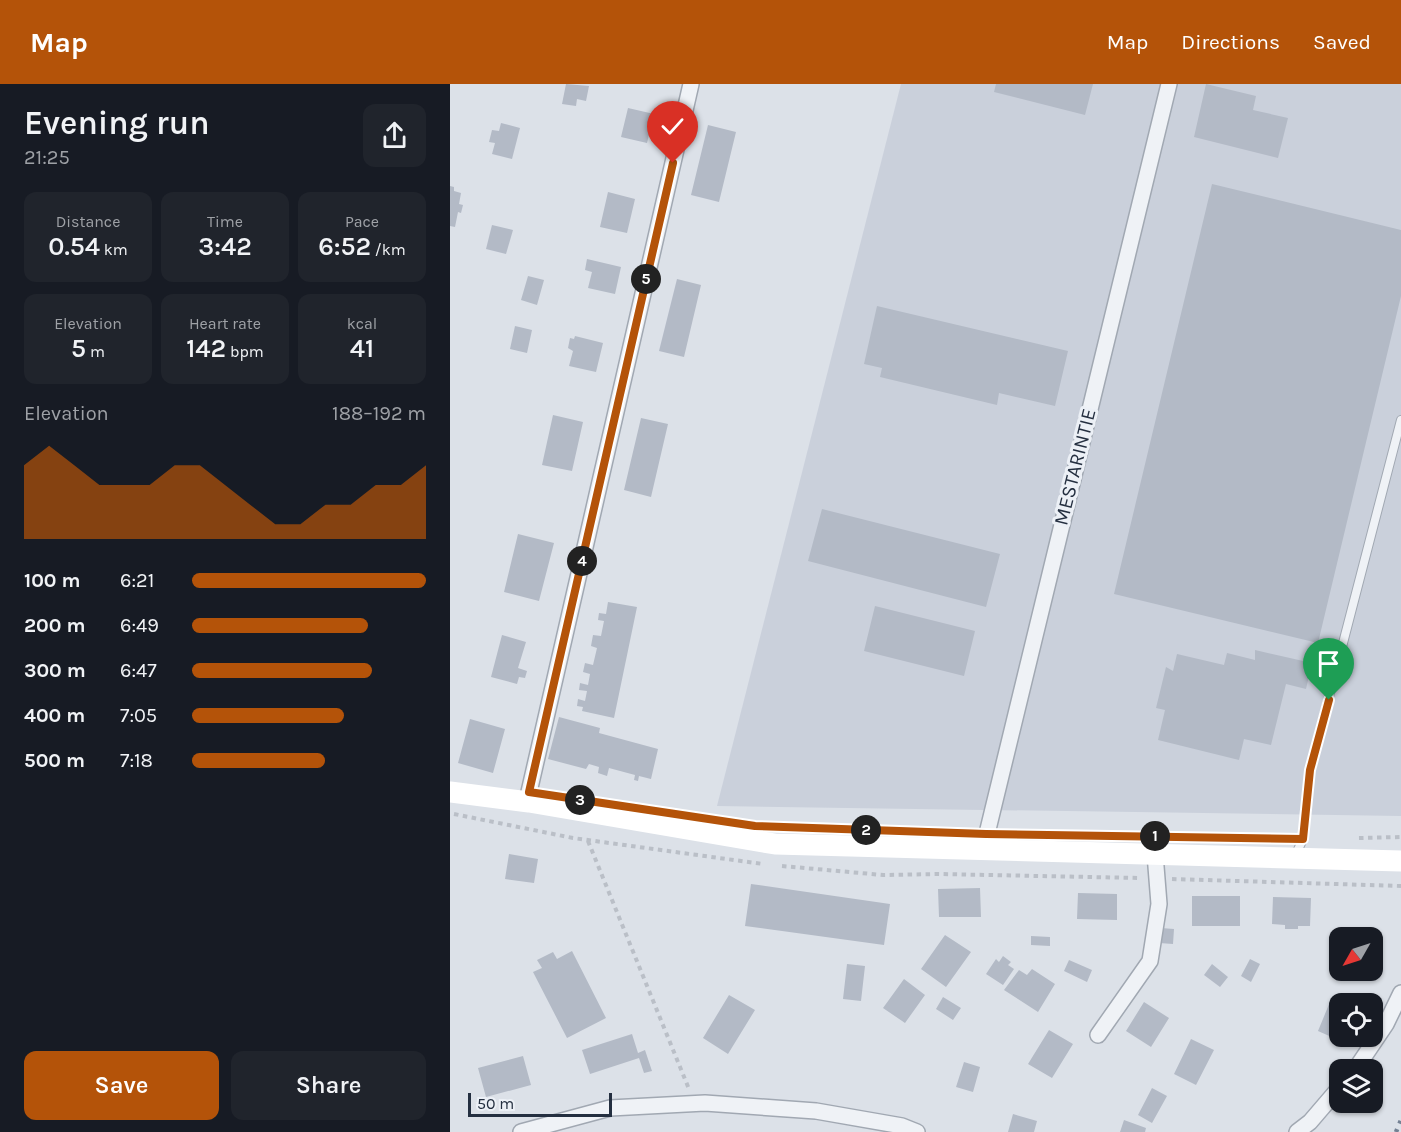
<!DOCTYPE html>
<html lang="en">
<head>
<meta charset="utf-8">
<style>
	body { margin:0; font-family:Karla,sans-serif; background:#20242c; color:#f1f3f6; height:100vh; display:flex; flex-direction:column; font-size:22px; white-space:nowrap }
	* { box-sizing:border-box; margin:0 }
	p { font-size:20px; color:#9ea1a6 }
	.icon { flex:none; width:33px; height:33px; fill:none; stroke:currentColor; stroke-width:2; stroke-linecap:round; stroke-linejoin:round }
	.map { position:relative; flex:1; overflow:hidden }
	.side { display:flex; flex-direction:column; background:#171b24; width:450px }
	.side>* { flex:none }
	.needle { width:39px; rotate:231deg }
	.fabs { position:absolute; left:879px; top:843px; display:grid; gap:12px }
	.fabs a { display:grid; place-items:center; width:54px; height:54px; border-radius:12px; background:#171b24; box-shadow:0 2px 4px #0004; font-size:30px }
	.scale { position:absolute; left:18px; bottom:15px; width:144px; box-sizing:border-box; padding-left:6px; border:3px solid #242f40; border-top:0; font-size:16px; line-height:21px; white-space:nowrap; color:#242f40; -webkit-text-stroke:4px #ecf0f6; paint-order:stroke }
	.pin { position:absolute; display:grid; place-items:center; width:51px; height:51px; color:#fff; margin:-62px -26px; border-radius:50% 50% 50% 0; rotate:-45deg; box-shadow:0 0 6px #0007 }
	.pin .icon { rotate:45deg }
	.km { position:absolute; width:30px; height:30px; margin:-15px; border-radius:50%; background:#222; color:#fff; font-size:16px; line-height:30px; text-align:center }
	.round { display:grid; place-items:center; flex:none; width:63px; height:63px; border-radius:12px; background:#20242c }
	.overview { display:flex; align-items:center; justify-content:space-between; height:102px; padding:0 24px }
	h1 { font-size:33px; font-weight:600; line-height:45px }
	.stats { display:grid; grid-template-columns:repeat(3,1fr); gap:9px; height:102px; padding:6px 24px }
	.stats div { display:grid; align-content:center; border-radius:12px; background:#20242c; text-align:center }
	.stats b { font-size:26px; font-weight:600 }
	.stats small { font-size:16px; font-weight:400 }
	.stats p { font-size:16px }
	.chart { height:168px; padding:12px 24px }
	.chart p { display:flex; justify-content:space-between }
	.chart svg { width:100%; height:108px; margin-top:6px; fill:#b45309; opacity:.7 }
	.primary-button { display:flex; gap:12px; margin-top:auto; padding:12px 24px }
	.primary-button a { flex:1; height:69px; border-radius:12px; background:#b45309; color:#fff; font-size:24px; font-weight:600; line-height:69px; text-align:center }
	.primary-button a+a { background:#20242c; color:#f1f3f6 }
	ul { padding:0 24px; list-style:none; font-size:20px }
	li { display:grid; grid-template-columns:96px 72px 1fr; align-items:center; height:45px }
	li i { height:15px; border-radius:8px; background:#b45309 }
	header { display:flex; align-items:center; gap:36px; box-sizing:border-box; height:84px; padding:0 30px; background:#b45309; color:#fff }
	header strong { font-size:28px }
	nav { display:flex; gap:33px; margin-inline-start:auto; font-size:21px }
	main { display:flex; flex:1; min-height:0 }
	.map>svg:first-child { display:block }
	.built { fill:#cad0db }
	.building { fill:#b3bac6 }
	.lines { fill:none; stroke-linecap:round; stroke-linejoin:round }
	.lane-casing { stroke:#a1a8b2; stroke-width:10 }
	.street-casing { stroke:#a1a8b2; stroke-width:18 }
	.path { stroke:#babfc7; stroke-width:4; stroke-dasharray:4.5 4.5; stroke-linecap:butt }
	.lane { stroke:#eff2f6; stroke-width:8 }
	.street { stroke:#eff2f6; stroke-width:15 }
	.secondary { stroke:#fff; stroke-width:21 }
	.rail { stroke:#748193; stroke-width:4.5; stroke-dasharray:3 6; stroke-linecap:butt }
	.route-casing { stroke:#fff; stroke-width:12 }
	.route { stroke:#b45309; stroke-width:8 }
	.labels { text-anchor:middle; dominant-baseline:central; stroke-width:6; stroke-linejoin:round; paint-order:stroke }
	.street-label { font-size:20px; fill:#242f40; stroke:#ecf0f6 }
</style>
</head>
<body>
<header>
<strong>Map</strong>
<nav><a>Map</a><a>Directions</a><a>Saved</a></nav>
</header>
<main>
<section class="side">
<div class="overview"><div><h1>Evening run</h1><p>21:25</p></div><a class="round"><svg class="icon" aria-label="share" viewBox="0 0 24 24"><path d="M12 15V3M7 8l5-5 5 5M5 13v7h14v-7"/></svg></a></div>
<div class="stats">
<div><p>Distance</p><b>0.54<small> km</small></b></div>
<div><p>Time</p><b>3:42</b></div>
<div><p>Pace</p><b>6:52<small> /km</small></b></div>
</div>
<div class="stats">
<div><p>Elevation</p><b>5<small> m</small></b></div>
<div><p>Heart rate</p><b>142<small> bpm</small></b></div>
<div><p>kcal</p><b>41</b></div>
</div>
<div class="chart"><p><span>Elevation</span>188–192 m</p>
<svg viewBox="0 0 160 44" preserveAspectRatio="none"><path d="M0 44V14L10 6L20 14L30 22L40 22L50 22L60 14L70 14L80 22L90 30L100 38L110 38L120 30L130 30L140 22L150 22L160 14V44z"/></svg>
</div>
<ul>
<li><b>100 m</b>6:21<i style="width:100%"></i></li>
<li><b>200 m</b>6:49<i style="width:75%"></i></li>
<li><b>300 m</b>6:47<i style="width:77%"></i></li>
<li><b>400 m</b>7:05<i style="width:65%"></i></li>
<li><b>500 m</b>7:18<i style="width:57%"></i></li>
</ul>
<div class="primary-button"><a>Save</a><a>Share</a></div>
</section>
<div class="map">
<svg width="951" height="1048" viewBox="0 0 951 1048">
	<rect width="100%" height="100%" fill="#dce1e8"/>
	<path class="built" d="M451,0h500v732l-684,-10z"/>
	<path class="building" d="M116,0l23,2 -3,15 -9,-2 -1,7 -14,-2z
		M546,0h97l-8,31 -91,-23z
		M756,0l50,12 -3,14 35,8 -10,40 -84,-21z
		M178,24l26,6 -7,29 -26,-6z
		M51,39l19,5 -8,31 -20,-5 3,-11 -6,-1 3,-12 7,1z
		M258,41l28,7 -17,70 -28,-7z
		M762,100l189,46v66l-83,347 -204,-49z
		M0,102l4,1v4l7,2 -2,11 4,1 -2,8 -3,-1 -3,15 -5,-1z
		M158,108l27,7 -8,34 -27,-6z
		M42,141l21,5 -7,24 -20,-5z
		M137,175l34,8 -6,27 -27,-6 4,-16 -7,-2z
		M78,192l16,4 -7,25 -16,-5z
		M227,195l24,6 -17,72 -25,-6z
		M427,222l191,45 -13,55 -56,-13 -2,12 -117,-28 2,-9 -18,-4z
		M65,242l17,4 -5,23 -17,-4z
		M125,252l28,7 -7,29 -27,-6 4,-15 -5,-3 2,-10 4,1z
		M103,331l30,7 -11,49 -30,-6z
		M191,334l27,6 -17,73 -27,-7z
		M372,425l178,45 -14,53 -178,-46z
		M68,450l36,9 -15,58 -35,-9z
		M158,518l29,5 -23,111 -32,-7 1,-4 -6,-1 1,-7 7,2 2,-10 -8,-1 1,-7 8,2 2,-11 -7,-2 2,-9 8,2 4,-17 -6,-2 2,-11 8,1 3,-15 -6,-1 1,-7 7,1z
		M425,522l100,25 -11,45 -100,-25z
		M52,551l24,7 -8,26 9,3 -2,7 -6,-1 -2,7 -26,-7z
		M805,566l57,13 -6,26 -20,-5 -15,61 -27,-6 -5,21 -81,-20 7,-30 -9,-2 10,-41 7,4 4,-17 47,11 3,-12 28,7z
		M109,633l41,11 -1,5 59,16 -7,30 -12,-3 -1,5 -4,-1 1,-5 -26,-7 -2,8 -9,-3 1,-6 -10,-3 -3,5 -38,-10z
		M20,635l35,10 -12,44 -35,-10z
		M59,770l29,5 -4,24 -29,-4z
		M301,800l139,20 -6,41 -139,-19z
		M530,804l1,29h-42l-1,-28z
		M628,809l39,1v26l-40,-1z
		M742,812h48v30h-48z
		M823,813l38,1 -1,28h-12v3h-13v-4l-13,-1z
		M711,844l13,1 -1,15 -14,-1z
		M495,851l26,17 -25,35 -25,-18z
		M581,852l19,1v9l-19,-1z
		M122,867l34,67 -39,20 -34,-66 9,-4 -5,-8 16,-8 4,7z
		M553,872l8,6 -3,3 6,4 -11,16 -17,-11 10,-15 3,3z
		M800,875l10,5 -9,18 -10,-6z
		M619,876l23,10 -5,12 -23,-11z
		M397,880l18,2 -4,35 -18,-2z
		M762,880l16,13 -8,10 -16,-12z
		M582,885l23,15 -17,28 -34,-22 15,-20 8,5z
		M454,895l21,16 -20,28 -22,-15z
		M279,911l26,15 -27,44 -25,-16z
		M493,913l18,11 -8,12 -17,-11z
		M882,913l16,6 -8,1v32h5l-2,6 -25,-11z
		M694,918l25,16 -18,29 -25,-16z
		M599,946l24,14 -21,34 -24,-14z
		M182,950l6,19 7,-3 7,21 -8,2 -5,-15 -49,16 -8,-24z
		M741,955l23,11 -18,35 -22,-11z
		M73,972l8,29 -45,12 -8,-29z
		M514,978l16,5 -7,25 -17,-5z
		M702,1004l15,8 -15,27 -14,-8z
		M563,1030l24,7 -3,11h-26z
		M674,1036l22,8 -1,4h-25z"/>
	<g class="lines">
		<g class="lane-casing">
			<path id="lane" d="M845,772l8,-17 7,-69 91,-350"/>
		</g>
		<g class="street-casing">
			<path id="street" d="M79,718v-10l162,-708
				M533,766l186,-766
				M648,951l52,-74 9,-57 -4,-50
				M905,986l31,-46 15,-31
				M71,1048l89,-24 95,-5 111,8 86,15 15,6
				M847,1048l13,-10 30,-35"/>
		</g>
		<path class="path" d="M4,730l119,24 190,26
			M909,754l42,-1
			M138,757l101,248
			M332,782l101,9 56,-1 201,4
			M722,795l229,7"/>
		<use href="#lane" class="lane"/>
		<use href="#street" class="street"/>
		<path class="secondary" d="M0,708l79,10 246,42 626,17"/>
		<path class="rail" d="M946,1048l5,-12"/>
	</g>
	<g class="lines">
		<g class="route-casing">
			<path id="route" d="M223,79l-144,629 226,34 231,8 317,5 7,-69 19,-70"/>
		</g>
		<use href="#route" class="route"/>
	</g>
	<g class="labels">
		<g class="street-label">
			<text transform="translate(625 383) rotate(-76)">MESTARINTIE</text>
		</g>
	</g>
</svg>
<div class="fabs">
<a><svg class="needle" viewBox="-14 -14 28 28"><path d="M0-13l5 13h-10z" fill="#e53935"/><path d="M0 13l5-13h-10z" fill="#9ea1a6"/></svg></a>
<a><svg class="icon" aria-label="locate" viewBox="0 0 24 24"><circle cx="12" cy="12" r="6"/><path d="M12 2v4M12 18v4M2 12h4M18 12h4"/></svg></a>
<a><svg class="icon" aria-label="layers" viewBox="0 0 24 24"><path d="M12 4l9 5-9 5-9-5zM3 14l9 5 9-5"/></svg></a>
</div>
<div class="scale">50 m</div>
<div class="pin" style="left:879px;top:616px;background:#1e9e55"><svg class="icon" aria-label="arrive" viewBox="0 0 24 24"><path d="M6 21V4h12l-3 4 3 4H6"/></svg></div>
<div class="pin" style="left:223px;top:79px;background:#d93025"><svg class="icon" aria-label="check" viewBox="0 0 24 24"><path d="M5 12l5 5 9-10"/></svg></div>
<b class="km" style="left:705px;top:752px">1</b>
<b class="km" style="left:416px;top:746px">2</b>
<b class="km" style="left:130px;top:716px">3</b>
<b class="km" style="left:132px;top:477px">4</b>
<b class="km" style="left:196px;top:195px">5</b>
</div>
</main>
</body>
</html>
